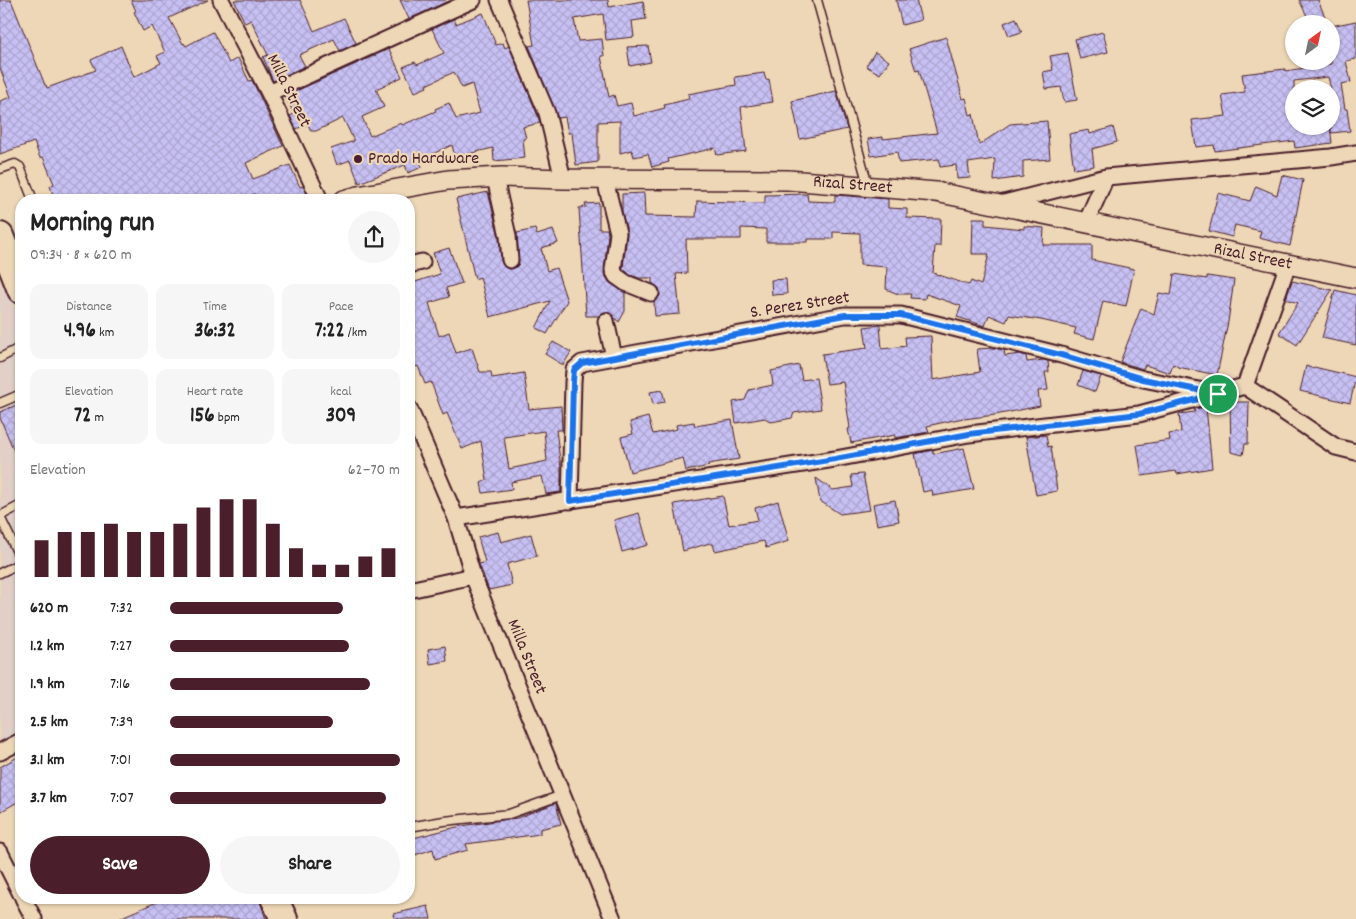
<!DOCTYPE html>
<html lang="en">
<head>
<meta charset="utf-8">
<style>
	body { margin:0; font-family:Dekko,sans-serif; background:#f6f6f6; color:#222; height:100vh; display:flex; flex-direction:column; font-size:19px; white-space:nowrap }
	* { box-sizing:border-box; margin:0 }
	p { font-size:16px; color:#767676 }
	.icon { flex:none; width:28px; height:28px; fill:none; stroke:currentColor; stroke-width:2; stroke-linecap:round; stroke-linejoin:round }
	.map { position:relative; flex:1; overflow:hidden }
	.details { position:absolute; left:15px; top:194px; width:400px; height:710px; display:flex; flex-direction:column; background:#fff; border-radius:20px; box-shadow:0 1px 4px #0004 }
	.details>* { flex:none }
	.needle { width:32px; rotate:33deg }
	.buttons { position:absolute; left:1285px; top:15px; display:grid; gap:10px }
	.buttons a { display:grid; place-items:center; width:55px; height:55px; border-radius:50%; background:#fff; box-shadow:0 1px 4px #0004; font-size:25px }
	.pin { position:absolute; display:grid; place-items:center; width:42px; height:42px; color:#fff; margin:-21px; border:2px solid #fff; border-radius:50%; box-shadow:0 1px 5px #0007 }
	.round { display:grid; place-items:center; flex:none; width:52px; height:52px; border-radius:26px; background:#f6f6f6 }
	.headline { display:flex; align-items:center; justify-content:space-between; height:85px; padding:0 15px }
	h1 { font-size:28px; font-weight:800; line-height:38px }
	.metrics { display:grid; grid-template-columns:repeat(3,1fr); gap:8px; height:85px; padding:5px 15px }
	.metrics div { display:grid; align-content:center; border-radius:12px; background:#f6f6f6; text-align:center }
	.metrics b { font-size:21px; font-weight:800 }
	.metrics small { font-size:14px; font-weight:400 }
	.metrics p { font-size:14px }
	.chart { height:140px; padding:10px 15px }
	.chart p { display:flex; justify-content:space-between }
	.chart svg { width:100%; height:90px; margin-top:5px; stroke:#4a1f2b; stroke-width:6 }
	.cta { display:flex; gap:10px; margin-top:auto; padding:10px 15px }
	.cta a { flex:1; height:58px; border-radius:30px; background:#4a1f2b; color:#fff; font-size:20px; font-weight:800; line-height:58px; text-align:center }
	.cta a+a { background:#f6f6f6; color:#222 }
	ul { padding:0 15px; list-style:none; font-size:16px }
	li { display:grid; grid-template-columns:80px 60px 1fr; align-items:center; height:38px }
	li i { height:12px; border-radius:6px; background:#4a1f2b }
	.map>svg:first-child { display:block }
	.built { fill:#e2d0c8 }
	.building { fill:url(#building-cross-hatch); stroke:#4a1f2b; fill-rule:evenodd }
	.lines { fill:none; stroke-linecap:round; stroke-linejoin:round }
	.service-casing { stroke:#4a1f2b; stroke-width:11 }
	.minor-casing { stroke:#4a1f2b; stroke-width:19 }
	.tertiary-casing { stroke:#4a1f2b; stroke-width:22 }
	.trunk-casing { stroke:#4a1f2b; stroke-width:30 }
	.service { stroke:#edd7b6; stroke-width:8 }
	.minor { stroke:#edd7b6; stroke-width:15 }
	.tertiary { stroke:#edd7b6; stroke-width:19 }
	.trunk { stroke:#edd7b6; stroke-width:26 }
	.route-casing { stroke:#fff; stroke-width:10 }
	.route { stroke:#1a73e8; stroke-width:6 }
	.poi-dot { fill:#4a1f2b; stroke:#edd7b6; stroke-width:2 }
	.labels { text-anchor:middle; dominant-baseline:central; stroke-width:4.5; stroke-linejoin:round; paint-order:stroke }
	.street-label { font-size:18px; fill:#4a1f2b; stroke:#edd7b6 }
	.poi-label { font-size:18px; fill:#4a1f2b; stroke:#edd7b6; text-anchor:start }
</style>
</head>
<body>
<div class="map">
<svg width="1356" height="919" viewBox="0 0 1356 919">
	<defs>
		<pattern id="building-cross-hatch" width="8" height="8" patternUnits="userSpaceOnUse" patternTransform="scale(1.25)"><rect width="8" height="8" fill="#c7c0f3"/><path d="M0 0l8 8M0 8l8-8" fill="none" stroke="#aca5d0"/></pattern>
	</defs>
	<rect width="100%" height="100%" fill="#edd7b6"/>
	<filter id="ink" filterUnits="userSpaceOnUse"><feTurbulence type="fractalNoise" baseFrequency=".02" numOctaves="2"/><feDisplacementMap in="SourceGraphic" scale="10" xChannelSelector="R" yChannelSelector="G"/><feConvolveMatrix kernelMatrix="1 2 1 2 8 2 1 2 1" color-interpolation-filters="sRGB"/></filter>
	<g filter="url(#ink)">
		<path class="built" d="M0,275l21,50v407l-21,11z"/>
		<path class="building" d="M0,0h11l34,85h1l1,3 49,-18 -5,-10 30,-14 13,31 27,-14 -4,-7 8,-4 -13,-26 -9,5 -9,-19 2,-1 -5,-11h77l-39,18 14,26 1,-1 2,3 27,-14 16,31 9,-5 11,23 3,-1 31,66 -37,17 7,16 37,-14 10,22 3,-1 7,14h-53l-2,-6 -18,6h-182l-5,-14 4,-2 -11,-27 -3,1 -6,-16 -34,12v-53l11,-4 -11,-29z
			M234,0h66l14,31 30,-13 12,25 -16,8 -6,-12 -35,16 6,11 -32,15 -10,-24 5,-2 -17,-35 -6,3z
			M400,0h45l1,2 -37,17z
			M526,0h82l1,7 34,-6 3,18 -14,2 2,16 -28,3 -3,-26 -29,5 4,22 24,-2 2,17h-3l8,41 5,-2 3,11 14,-3 3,13 31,-8 -1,-3 25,-6 -1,-5 48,-9 -1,-8 29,-4 2,7 3,-1 4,23 -32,5 5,44 -29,4 -2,-7 -47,11 1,3 -17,5 -4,-13 -14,3 -2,-7 -12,3v-32l-22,1v40l-22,3 -4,-32h-4l-3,-16 -7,1 -29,-72 5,-1z
			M896,0h20l5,20 -19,5z
			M1299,0h19l10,24h-17z
			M483,13l13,32 7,-2 2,5 4,-2 29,70 2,7 -17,4 3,11 -3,1 2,19 -31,3 -1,-13 -38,9 -3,-12 -33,15 3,7 -14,6 -3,-8 -46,18 -9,-23 -13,5 -6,-16 23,-8 -11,-23 -27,13h-5l-3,-7 -12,5 -6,-13 4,-2 -9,-18 104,-47 13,28 -26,12 8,18 -22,10 8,19 31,-13 1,2 34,-14 -1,-2 14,-6 7,16 24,-6 -8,-29 -10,4 -8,-16 -28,13 1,2 -12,5 -12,-25 12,-5 2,3 27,-12 -12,-24 22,-10 2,5z
			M1016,18l6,14 -13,4 -5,-13z
			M1356,21v38l-10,2 5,21 -10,2 4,25h2l3,22 -19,2v-44l-3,-12 -34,4v45h36l2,17 -37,5 -1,-7 -79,10 -1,-6 -18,2 -4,-27 34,-4 -4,-21 23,-3 -3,-18 43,-5v2l46,-7v-38z
			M1103,32l5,20 -28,7 -5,-20z
			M946,37l17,62 3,-1 4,17 3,-1 6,31 31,-21 37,-3 3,38 -27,2v16l-29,4 1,-22 -27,4 2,15 -13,1 -1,-14 -16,2 -1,-8 -40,4 -2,-11 -26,4 -3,-17 15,-2v2l54,-6 -18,-63 -3,1 -7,-22z
			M648,46l3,16 -21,4 -3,-19z
			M875,52l14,9 -9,13 -14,-8z
			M1068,53l9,47 -13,2 -3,-15 -15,2 -3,-17 10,-2 -3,-14z
			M836,91l11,38 -47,10 -8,-38z
			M1113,127l4,15 -25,7 2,17 -20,3 -5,-35 20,-4 1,4z
			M1282,175l21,5 -13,66 -31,-8 2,-7 -26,-6 -3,12 -23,-6 9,-38 32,8 6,-15 21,9z
			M488,192l11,45 2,24 5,7 5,1 5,-2 3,-3 -2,-31 18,-4 2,6 16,-5 5,13 -17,5 6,23 9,-3 11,33 -20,33 -11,-6 14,-27 -60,16 -10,-40 -5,2 -19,-80z
			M644,193l1,23 51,1 1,-16 68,2v-8l42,-1 1,7 27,1v-7l53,4v9l19,1v9l34,1 -1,27h-5l-2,27 36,12 2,-4 10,4 8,-31h-17l1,-36h12v7l39,4v-3l20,2 -1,17h49v15l42,9 -8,37 -23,-5 -9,38 -20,-5 2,-6 -35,-8 -32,-5 -3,7 -17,-7 -4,11 -28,-9 4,-11 -35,-12 -1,5 -15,-1 1,-4h-13l-12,-5 1,-22 -27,-2v-32l-27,-1v7h-25v3h-42v-13l-25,-1v11h-55l1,34 -11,1 4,40 -25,2 -1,-14 6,-6 -1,-8 -7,-5v-5h-13l-9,-3 -7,-7 4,-34 -5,-23v-17z
			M599,203v26h8l1,5 -4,40 6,9 15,10v18l-6,11 -11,-10h-4l-5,4h-13l-7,-108 7,-1 -1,-3z
			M449,248l13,35 -16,5 3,9 -20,6 10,33 10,-4 7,21 16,-5 8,24h11l1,6 32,-5 5,36 32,-3 1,24h-6l5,38v24l-15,2 -4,-18 -31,6 1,7 -29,4 -2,-10 6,-3 -6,-39 -19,8 -15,-36 -4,2 -12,-33 -6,2 -7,-18 -9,3v-85l31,-10 -7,-21zM544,431l3,30 -38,8 -5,-32z
			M1174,274l33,5v-3l27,4 -6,42 -11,53 -39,-8 -5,-3 -3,9 -25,-8 -2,4 -23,-7 21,-54 13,6 5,-21 12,2z
			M786,279l1,15 -15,1 -1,-15z
			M1292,281l40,9 -35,55 -18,-12 19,-30 -12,-4z
			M1335,290l21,5v50l-34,-7z
			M880,325l2,24 24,-3 -1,-9 26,-1 2,44 47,-8 -3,-23 16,-1 11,2 1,6 15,-2 6,2 1,6 16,-2 5,1 1,11h-4l3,18 -10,1 2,15 -45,9 -31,4 -1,-1 -36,8 2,6 -34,6v-3l-44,8 -3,-14 2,-1 -7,-46 -16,2 -5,-30 45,-6 -3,-21z
			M553,342l18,10 -8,13 -18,-11z
			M799,365l3,15 14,-2 5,31 -27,4 -2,5 -21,4 -6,-4 -29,5 -3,-21 12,-2 4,-10 24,-5 -2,-14z
			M1306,366l8,3v-2l42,10 -6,26 -50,-12z
			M1083,371l18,5 -6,16 -17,-7z
			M662,390l3,12 -12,2 -3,-12z
			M1230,402h19l-1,42h-3l-2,11 -12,-3z
			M21,403v64l-21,-49v-6z
			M1206,407l6,61 -35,6 -1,-3 -34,5 -5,-31 33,-5 -1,-6 12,-2 -2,-18 16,-2 -1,-3z
			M648,417l5,17 24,-5 -1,-4 18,-3 1,4 37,-6 7,39 -31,5 1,2 -23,5 -3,-13 -53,14 -9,-35 12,-3 -3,-12z
			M1046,435l2,12 3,-1 6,45 -21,4 -10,-58z
			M964,448l10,41 -41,7 -1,-6 -9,2 -8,-38 18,-4v4z
			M863,474l7,36 -30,4 -20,-13 -4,-23 17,12 20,-3 -2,-12z
			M723,496l6,29 29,-5 -3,-12 23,-7 11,40 -23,7 -2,-7 -49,10 -2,-7h-2l-1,-1 -27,8 -9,-47z
			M895,500l4,21 -22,4 -4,-21z
			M639,513l9,32 -26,7 -8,-32z
			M498,532l3,10 30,-8 6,22 -30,8 5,21 -23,5 -10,-26 6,-2 -7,-25z
			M445,646l2,15 -17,3 -2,-15z
			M21,755v45l-21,12v-45z
			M556,803l5,21 -21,5v5l-74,10 2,6 -33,9 -2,-10 -24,8v-18l52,-13 56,-8z
			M166,898h93l7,21h-149z
			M428,906l3,13h-37l-1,-5z"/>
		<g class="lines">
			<g class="service-casing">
				<path id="service" d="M817,0l51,185
					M0,169l15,-5 5,3 13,33
					M8,249l13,-6
					M0,358l21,-11
					M0,403l21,-9
					M0,516l21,-11
					M0,517l21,43
					M0,573l21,-10
					M409,827l35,-6 65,-7 53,-19"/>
			</g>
			<g class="minor-casing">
				<path id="minor" d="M221,0l48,93 51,107
					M499,0l48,113 16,66
					M269,93l204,-93
					M495,178l13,58 2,24
					M605,180l13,53 -5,37 3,6 10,7 25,10
					M1000,204l106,-27
					M1086,223l20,-46 225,-20 25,-4
					M409,265l13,-3
					M606,321l8,36
					M1245,386l91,61 20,5
					M1245,386l43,-122
					M409,408l47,110 17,58 140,343
					M570,501l3,-119 1,-12 8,-7 263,-48h56l160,40 82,24 71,14
					M456,518l379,-59 134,-25 170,-20 106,-28
					M409,590l64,-14
					M0,752l21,-11
					M0,852l21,42
					M23,898l11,21"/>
			</g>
			<g class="tertiary-casing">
				<g id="tertiary">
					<path id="s1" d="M344,200l14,-4 90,-16 54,-3 61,2 225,1 148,12 420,86"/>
				</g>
			</g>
			<g class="trunk-casing">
				<path id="trunk" d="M0,236l21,54
					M274,898l10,21"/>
			</g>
			<use href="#service" class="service"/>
			<use href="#minor" class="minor"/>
			<use href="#tertiary" class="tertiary"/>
			<use href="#trunk" class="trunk"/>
		</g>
	</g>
	<g class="lines" filter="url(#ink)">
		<g class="route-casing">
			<path id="route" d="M845,315h56l160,40 82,24 75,15 -79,20 -170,20 -134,25 -265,42 3,-119 1,-12 8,-7z"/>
		</g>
		<use href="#route" class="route"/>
	</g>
	<circle class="poi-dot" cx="358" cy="159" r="5"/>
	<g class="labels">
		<g class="street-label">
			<text transform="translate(288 91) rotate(64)">Milla Street</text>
			<text stroke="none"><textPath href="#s1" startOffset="511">Rizal Street</textPath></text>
			<text stroke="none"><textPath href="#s1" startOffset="918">Rizal Street</textPath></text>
			<text transform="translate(800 306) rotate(-9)">S. Perez Street</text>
			<text transform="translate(526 657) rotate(68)">Milla Street</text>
		</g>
		<g class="poi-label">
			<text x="368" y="159">Prado Hardware</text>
		</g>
	</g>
</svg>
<div class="buttons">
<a><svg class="needle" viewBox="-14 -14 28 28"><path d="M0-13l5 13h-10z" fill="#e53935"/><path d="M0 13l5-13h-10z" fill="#767676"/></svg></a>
<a><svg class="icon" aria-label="layers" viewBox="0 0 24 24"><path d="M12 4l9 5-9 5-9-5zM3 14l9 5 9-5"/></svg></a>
</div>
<div class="pin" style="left:1218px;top:394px;background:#1e9e55"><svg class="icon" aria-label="arrive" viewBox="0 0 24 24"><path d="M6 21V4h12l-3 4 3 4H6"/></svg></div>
<section class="details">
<div class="headline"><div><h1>Morning run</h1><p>09:34 · 8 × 620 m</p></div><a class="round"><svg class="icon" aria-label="share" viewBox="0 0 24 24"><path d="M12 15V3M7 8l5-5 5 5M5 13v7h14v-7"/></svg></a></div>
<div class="metrics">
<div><p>Distance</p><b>4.96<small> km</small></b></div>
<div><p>Time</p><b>36:32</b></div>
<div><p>Pace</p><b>7:22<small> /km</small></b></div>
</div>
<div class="metrics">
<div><p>Elevation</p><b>72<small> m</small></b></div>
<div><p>Heart rate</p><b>156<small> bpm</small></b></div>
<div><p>kcal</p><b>309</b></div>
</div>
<div class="chart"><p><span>Elevation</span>62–70 m</p>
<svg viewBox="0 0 160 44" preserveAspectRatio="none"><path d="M5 44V26M15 44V22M25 44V22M35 44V18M45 44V22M55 44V22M65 44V18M75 44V10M85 44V6M95 44V6M105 44V18M115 44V30M125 44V38M135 44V38M145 44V34M155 44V30"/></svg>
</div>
<ul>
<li><b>620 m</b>7:32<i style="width:75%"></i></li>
<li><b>1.2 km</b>7:27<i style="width:78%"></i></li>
<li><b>1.9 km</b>7:16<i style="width:87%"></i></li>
<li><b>2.5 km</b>7:39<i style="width:71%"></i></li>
<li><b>3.1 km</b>7:01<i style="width:100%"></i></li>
<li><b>3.7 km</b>7:07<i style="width:94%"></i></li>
</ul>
<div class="cta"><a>Save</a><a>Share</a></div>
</section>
</div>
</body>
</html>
